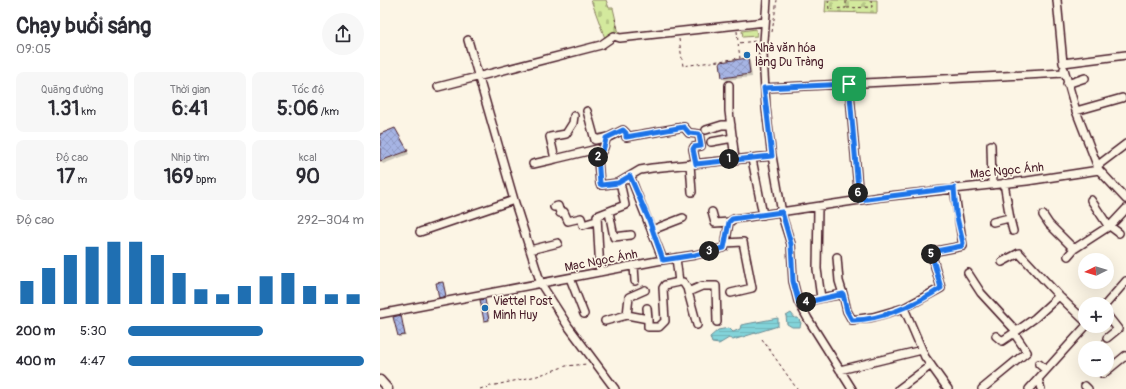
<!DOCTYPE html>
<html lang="vi">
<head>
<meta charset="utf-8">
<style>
	body { margin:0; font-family:Pangolin,sans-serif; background:#f7f7f7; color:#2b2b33; height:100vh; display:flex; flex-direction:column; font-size:15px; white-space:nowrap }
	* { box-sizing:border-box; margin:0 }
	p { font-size:13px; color:#7c7c81 }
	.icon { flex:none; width:22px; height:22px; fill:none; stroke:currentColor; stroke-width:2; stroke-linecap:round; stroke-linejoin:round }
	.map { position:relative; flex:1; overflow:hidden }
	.details { display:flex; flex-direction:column; background:#fff; width:380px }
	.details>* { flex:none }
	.needle { width:26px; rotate:265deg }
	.controls { position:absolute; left:698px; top:253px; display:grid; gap:8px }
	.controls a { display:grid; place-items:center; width:36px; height:36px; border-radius:50%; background:#fff; box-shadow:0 4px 16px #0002; font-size:20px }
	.pin { position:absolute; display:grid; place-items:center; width:34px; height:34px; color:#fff; margin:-17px; border-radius:8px; box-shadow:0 2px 6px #0006 }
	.km { position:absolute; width:20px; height:20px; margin:-10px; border-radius:50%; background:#222; color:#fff; font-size:11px; line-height:20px; text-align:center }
	.round { display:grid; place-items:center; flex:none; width:42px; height:42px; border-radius:21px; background:#f7f7f7 }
	.summary { display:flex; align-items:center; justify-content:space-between; height:68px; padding:0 16px }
	h1 { font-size:22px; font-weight:700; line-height:30px }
	.figures { display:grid; grid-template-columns:repeat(3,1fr); gap:6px; height:68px; padding:4px 16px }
	.figures div { display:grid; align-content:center; border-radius:8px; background:#f7f7f7; text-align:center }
	.figures b { font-size:20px; font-weight:700 }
	.figures small { font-size:11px; font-weight:400 }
	.figures p { font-size:11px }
	.chart { height:112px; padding:8px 16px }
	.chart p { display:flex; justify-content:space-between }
	.chart svg { width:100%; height:72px; margin-top:4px; stroke:#1f6fb2; stroke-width:6 }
	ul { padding:0 16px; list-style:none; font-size:13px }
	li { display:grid; grid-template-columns:64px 48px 1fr; align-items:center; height:30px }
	li i { height:10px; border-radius:5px; background:#1f6fb2 }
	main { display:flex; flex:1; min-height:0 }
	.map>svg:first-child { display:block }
	.cemetery { fill:url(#cemetery-stones); stroke:#8e8464 }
	.pitch { fill:#d3e99d; stroke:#8e8464 }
	.water { fill:url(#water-rules); stroke:#6c8b93 }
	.shadow { fill:#0003 }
	.building { fill:url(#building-cross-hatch); stroke:#4a1f2b }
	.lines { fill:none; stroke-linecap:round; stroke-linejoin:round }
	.minor-casing { stroke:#4a1f2b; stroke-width:10 }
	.tertiary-casing { stroke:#4a1f2b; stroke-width:11 }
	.path { stroke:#4a1f2b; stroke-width:1; stroke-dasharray:3 3; stroke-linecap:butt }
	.minor { stroke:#fcf5e5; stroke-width:7 }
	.tertiary { stroke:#fcf5e5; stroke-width:8 }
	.route-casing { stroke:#fff; stroke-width:8 }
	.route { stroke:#1a73e8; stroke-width:5 }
	.poi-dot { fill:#1f6fb2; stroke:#fcf5e5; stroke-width:1.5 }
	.labels { text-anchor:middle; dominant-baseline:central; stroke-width:3.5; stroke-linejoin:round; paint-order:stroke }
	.poi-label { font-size:12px; fill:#4a1f2b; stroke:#fcf5e5; text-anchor:start }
	.street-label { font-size:12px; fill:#4a1f2b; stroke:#fcf5e5 }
</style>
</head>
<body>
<main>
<section class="details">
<div class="summary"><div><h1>Chạy buổi sáng</h1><p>09:05</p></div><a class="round"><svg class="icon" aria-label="share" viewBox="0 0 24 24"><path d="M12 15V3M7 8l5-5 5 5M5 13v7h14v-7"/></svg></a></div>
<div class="figures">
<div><p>Quãng đường</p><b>1.31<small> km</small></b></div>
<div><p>Thời gian</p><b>6:41</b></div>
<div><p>Tốc độ</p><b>5:06<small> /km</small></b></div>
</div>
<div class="figures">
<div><p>Độ cao</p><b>17<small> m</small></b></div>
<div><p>Nhịp tim</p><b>169<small> bpm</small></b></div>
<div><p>kcal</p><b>90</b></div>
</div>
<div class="chart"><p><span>Độ cao</span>292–304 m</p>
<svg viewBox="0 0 160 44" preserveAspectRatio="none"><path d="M5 44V30M15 44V22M25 44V14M35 44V9M45 44V6M55 44V6M65 44V14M75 44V25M85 44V35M95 44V38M105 44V33M115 44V27M125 44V25M135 44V33M145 44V38M155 44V38"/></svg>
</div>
<ul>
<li><b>200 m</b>5:30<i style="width:57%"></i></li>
<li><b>400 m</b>4:47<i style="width:100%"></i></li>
</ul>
</section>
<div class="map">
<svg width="746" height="389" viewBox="0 0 746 389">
	<defs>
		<pattern id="cemetery-stones" width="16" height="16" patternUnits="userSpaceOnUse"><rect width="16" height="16" fill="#d3e99d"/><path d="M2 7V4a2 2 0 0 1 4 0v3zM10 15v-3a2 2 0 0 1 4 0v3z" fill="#b7c787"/></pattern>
		<pattern id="water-rules" width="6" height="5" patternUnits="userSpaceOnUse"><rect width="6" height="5" fill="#82d3d9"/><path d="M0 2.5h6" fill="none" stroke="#72b5ba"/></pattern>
		<pattern id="building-cross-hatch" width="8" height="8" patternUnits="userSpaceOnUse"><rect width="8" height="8" fill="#a6b4e4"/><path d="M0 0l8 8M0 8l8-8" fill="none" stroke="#909ac4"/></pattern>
	</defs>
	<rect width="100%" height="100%" fill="#fcf5e5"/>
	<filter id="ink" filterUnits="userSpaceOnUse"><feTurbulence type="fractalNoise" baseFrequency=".025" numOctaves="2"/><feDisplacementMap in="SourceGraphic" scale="8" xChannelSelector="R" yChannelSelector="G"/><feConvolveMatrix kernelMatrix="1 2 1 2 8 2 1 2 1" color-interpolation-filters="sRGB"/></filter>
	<g filter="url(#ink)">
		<path class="cemetery" d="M211,0h15l3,8h4l7,30 -14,3z
			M446,0h51v13l-52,-1z"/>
		<path class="pitch" d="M376,29l1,7 -14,1 -1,-6z"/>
		<path class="water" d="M411,313l4,5h3l3,5 -1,4h-8l-5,-3 -1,-8z
			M398,318v8l-45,14 -4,-2 -10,6 -7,-1 -2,-6 8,-7 11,-2 4,4 7,-3 1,-4z"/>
		<path class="shadow" d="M368,59l2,2 2,16 -27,3 -2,-2z
			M15,129l14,25 -26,10 -3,-4v-27z
			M62,283l5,15 -5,1 -2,-2z
			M105,300l5,21 -4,1 -1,-1z
			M20,316l6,20 -6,1 -6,-20z"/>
		<path class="building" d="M368,58l2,16 -28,4 -2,-16z
			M15,128l13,23 -28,10v-27z
			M63,282l3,14 -7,2 -3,-15z
			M105,299l4,21 -5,1 -4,-21z
			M21,315l4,20 -7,1 -5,-19z"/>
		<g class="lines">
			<g class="minor-casing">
				<path id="minor" d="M387,0l-4,55 3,53 5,42 12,69 8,25 2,37 5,20 10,18 44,70
					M677,0l6,63 63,-8
					M88,40l46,160 27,84 27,42 47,63
					M684,69l12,42 23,59
					M469,84l10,116
					M687,84l18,-6
					M349,85v26l6,48
					M58,87l163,-42 13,-9 6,2 145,-16
					M385,88l299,-15
					M207,111l8,29 14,-3 14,-7 3,3v4l58,-10 5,6 10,1 2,12 -7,1 -1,2 3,15
					M696,111l46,-13
					M194,116l-1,7 -7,11 -16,3 5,22 42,-10 3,35 2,1 16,-2 22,-13 12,-2 120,-12
					M326,130l16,-5h9
					M331,142l22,-4
					M611,145l1,40
					M218,155c6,-4 7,-10 8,-17
					M372,159l11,56
					M153,164l22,-5
					M310,164l2,28
					M717,166l29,-22
					M250,176l33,84
					M624,183l6,36 3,12
					M711,200l16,24 12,9
					M174,207l4,-1 2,7 4,-1 4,9 13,-3 2,7 13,-4
					M438,207l-1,62 4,29 22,-4 4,17 5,9 21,-3 31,-9
					M229,212l5,25 17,-2
					M332,212l3,11 14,-1
					M663,215l6,9 25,25 37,-24 15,-16
					M613,222l16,-4
					M272,230l31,-12
					M40,232l94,-32
					M345,243l18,-1 9,46 -21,5
					M150,250l28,-7
					M688,256l6,-7
					M457,257l2,24 4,13
					M622,262l17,-9 40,43
					M254,266l1,15
					M220,272l-3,-56 28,-11 -5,-23
					M588,273l13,20 35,38
					M190,278l14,36
					M299,282h4l4,6 10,37
					M265,290l-16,7 -2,18 21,4v8h11l6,-6 -2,-33 2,-3 14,-3 -3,-24
					M308,292l14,-6h14l1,36
					M419,303l22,-5
					M726,304l20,-23
					M267,308l1,11
					M0,314l282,-54 33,-5 28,-7 2,-1 4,-25 5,-3 146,-22 147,-16 72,-11 27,29
					M727,315l11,14 -11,9
					M225,321l22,-6
					M616,336l6,5 12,-8
					M659,364l7,6
					M460,370l82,-20
					M723,374l22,-18 1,1
					M658,379l3,10
					M705,386l3,3
					M519,389l32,-24
					M568,389l-23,-32 -21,-49 37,-20 -10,-36 32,-6 -9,-58
					M602,389l45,-37 -13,-19 21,-15 24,-22 26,25
					M649,389l57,-63"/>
			</g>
			<g class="tertiary-casing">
				<path id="tertiary" d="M0,380l8,9"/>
			</g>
			<path class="path" d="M448,0l1,9 17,-1v-8
				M467,8l25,-1 -1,-7
				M235,19l3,11
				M357,31l1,11
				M392,32l5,-32
				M299,39l4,27 57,-8 -2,-15 19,-2
				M382,339l35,50
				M100,389l6,-2
				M108,389l-2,-2 51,-11 29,-10 21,-2"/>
			<use href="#minor" class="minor"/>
			<use href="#tertiary" class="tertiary"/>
		</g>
	</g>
	<g class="lines" filter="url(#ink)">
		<g class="route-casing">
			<path id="route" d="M469,84l10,116 95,-12 2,25 7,30 -1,3 -31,6 10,36c-22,15 -62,33 -89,32l-5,-9 -4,-17 -44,10 -6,-23 -2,-37 -9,-32 -50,7 -3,3 -5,26 -29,7 -32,5 -14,-40 -19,-44 -12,7 -16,2 -2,-1 -2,-29c6,-4 7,-10 8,-17l17,-8 3,3v4l58,-10 5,6 10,1 2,12 -7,1 -1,2 3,15 76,-8 -8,-68z"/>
		</g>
		<use href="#route" class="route"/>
	</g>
	<g class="poi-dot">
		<circle cx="367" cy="55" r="4"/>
		<circle cx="105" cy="308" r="4"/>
	</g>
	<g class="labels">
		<g class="poi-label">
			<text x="375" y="48">Nhà văn hóa<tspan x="375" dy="14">làng Du Tràng</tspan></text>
			<text x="113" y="301">Viettel Post<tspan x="113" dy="14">Minh Huy</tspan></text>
		</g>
		<g class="street-label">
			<text transform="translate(627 171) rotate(-6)">Mạc Ngọc Ánh</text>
			<text transform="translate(221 261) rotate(-11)">Mạc Ngọc Ánh</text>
		</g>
	</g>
</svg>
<div class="controls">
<a><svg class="needle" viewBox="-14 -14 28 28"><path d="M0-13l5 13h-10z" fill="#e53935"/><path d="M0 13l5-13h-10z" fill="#7c7c81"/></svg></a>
<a>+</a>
<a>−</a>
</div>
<div class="pin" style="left:469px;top:84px;background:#1e9e55"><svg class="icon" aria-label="arrive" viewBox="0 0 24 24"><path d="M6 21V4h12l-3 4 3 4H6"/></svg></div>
<b class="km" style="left:349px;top:159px">1</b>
<b class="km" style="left:218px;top:157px">2</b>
<b class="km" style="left:329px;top:251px">3</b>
<b class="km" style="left:426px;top:302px">4</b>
<b class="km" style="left:551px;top:254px">5</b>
<b class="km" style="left:478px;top:193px">6</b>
</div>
</main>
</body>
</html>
